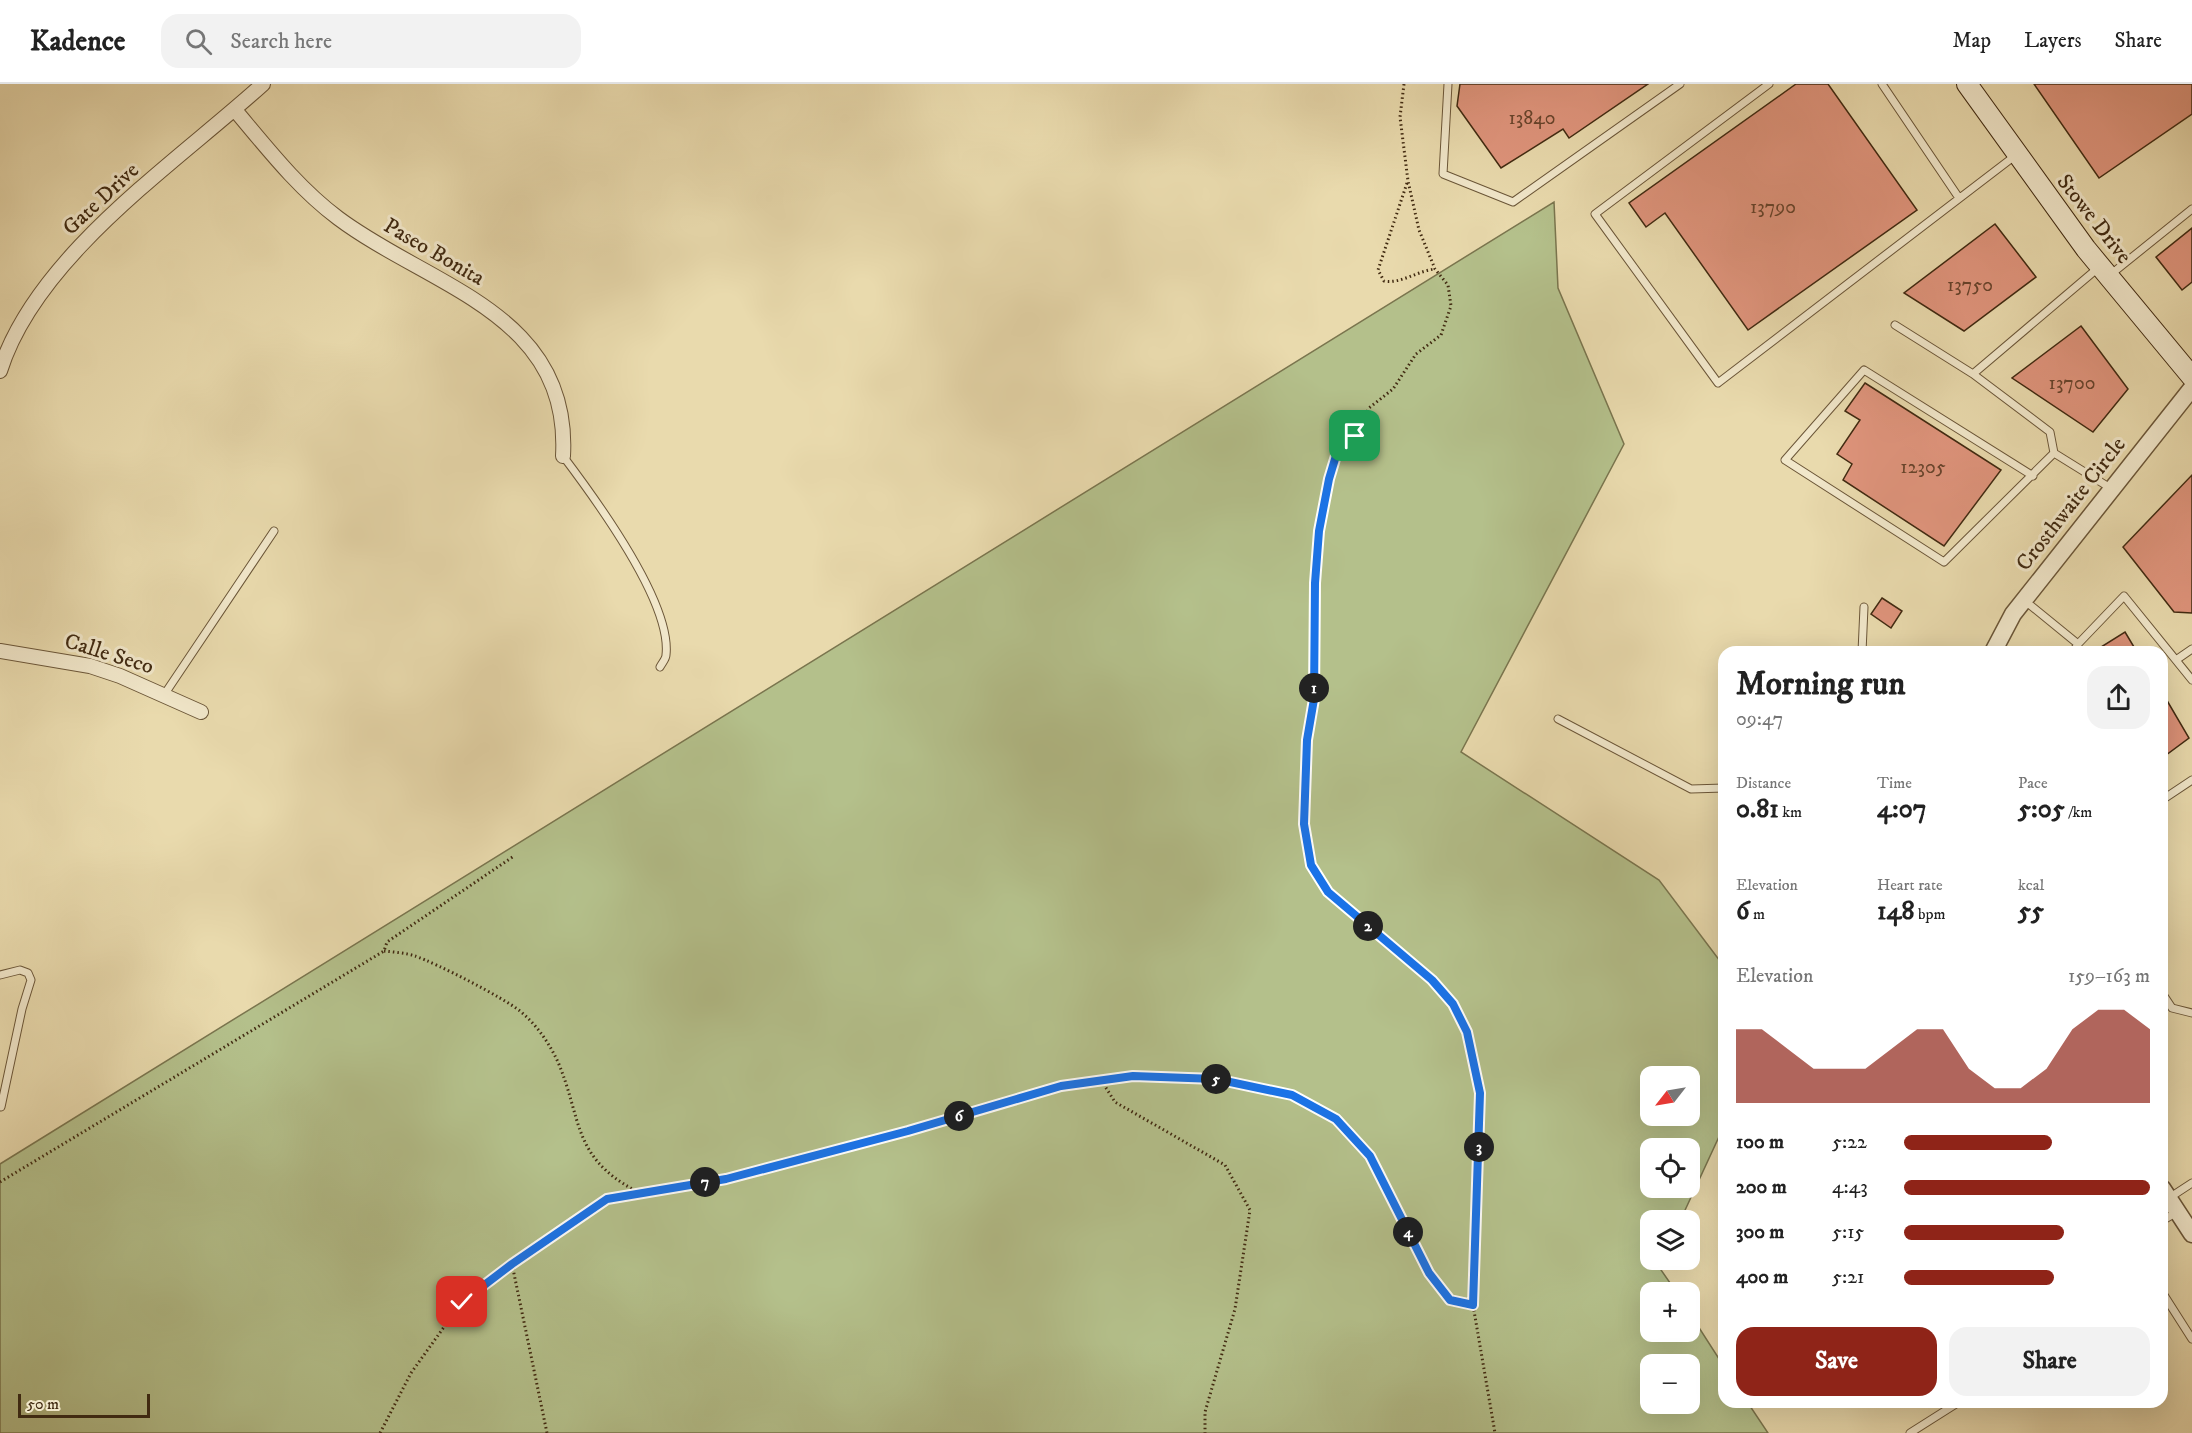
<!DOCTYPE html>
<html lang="en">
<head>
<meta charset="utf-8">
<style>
	body { margin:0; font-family:"IM FELL DW Pica",serif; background:#f2f2f2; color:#222; height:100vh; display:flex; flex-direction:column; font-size:22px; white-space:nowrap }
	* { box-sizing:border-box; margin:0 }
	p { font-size:20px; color:#767676 }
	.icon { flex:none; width:33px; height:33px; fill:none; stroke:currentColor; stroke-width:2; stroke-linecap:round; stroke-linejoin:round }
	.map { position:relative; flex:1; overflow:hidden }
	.sheet { position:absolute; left:1718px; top:562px; width:450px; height:762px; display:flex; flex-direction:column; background:#fff; border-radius:18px; box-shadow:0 6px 24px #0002 }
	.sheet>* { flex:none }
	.needle { width:39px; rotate:239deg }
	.tools { position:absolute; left:1640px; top:982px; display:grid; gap:12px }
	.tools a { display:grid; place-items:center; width:60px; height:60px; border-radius:12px; background:#fff; box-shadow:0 6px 24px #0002; font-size:30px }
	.scale { position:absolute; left:18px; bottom:15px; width:132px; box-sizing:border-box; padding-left:6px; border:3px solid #412a11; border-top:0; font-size:16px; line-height:21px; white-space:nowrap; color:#412a11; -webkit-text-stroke:4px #f1e7ca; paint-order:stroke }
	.pin { position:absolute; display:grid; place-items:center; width:51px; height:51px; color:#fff; margin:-26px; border-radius:12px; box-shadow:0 3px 9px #0006 }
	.km { position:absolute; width:30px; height:30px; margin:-15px; border-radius:50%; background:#222; color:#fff; font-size:16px; line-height:30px; text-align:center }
	.round { display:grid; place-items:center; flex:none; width:63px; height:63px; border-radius:18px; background:#f2f2f2 }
	.overview { display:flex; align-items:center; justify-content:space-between; height:102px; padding:0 18px }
	h1 { font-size:33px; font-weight:700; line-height:45px }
	.metrics { display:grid; grid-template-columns:repeat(3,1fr); gap:9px; height:102px; padding:6px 18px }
	.metrics div { display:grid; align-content:center }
	.metrics b { font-size:26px; font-weight:700 }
	.metrics small { font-size:16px; font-weight:400 }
	.metrics p { font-size:16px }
	.chart { height:168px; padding:12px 18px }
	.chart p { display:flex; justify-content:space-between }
	.chart svg { width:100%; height:108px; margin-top:6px; fill:#8f2418; opacity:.7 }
	.action { display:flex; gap:12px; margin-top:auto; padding:12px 18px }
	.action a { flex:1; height:69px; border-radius:18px; background:#8f2418; color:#fff; font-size:24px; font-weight:700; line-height:69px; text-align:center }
	.action a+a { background:#f2f2f2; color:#222 }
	ul { padding:0 18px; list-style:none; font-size:20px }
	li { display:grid; grid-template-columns:96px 72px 1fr; align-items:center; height:45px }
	li i { height:15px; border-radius:8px; background:#8f2418 }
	header { display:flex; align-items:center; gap:36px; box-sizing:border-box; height:84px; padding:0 30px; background:#fff; border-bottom:2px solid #e0e0e0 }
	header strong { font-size:28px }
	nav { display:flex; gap:33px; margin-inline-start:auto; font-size:21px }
	.search { width:420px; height:54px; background:#f2f2f2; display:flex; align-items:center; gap:15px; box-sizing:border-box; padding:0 21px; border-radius:18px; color:#767676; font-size:22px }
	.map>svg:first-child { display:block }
	.green { fill:#b4c08b; stroke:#7a754e; stroke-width:1.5; fill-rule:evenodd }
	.building { fill:#df947c; stroke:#412a11; stroke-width:1.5 }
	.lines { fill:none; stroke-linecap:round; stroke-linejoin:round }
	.service-casing { stroke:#6b5638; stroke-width:9 }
	.minor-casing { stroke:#6b5638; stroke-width:16 }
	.tertiary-casing { stroke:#6b5638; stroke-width:19 }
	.secondary-casing { stroke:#412a11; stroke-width:22 }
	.path { stroke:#412a11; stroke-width:3; stroke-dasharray:1.5 3; stroke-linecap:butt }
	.service { stroke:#f1e7ca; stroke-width:7 }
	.minor { stroke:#f1e7ca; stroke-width:14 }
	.tertiary { stroke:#f1e7ca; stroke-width:16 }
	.secondary { stroke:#f1e7ca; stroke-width:20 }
	.route-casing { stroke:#fff; stroke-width:12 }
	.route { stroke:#1a73e8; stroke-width:8 }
	.labels { text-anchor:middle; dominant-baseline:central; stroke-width:6; stroke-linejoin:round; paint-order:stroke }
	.number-label { font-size:20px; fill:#68442c }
	.street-label { font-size:22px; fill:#412a11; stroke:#f1e7ca }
</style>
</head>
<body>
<header>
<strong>Kadence</strong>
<div class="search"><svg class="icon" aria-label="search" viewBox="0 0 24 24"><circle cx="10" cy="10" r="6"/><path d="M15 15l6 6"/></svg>Search here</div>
<nav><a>Map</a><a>Layers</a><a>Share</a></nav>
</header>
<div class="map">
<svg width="2192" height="1349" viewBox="0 0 2192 1349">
	<rect width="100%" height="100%" fill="#e9daad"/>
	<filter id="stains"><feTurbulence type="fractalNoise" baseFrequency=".00333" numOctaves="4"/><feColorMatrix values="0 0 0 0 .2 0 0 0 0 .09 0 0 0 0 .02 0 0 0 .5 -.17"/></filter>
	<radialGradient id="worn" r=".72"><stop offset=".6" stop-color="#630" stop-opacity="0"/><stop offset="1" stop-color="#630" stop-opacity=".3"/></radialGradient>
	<path class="green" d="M1554,118l4,86 66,156 -163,308 198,128 64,85v163l-43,93h-30v39h12l-3,7 18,26h-27v39h39v-20l34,53 1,37 24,1 20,30h-1768v-269zM1650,993h39v39h-39zM1650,1065h39v39h-39zM1650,1281h39v39h-39z"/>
	<path class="building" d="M1460,0h188l-79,54 -6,-9 -62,39 -44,-62z
		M1796,0h32l89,126 -169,120 -83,-117 -19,14 -17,-24z
		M2034,0h158v30l-93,64z
		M1995,140l41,53 -72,54 -60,-38z
		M2192,144v54l-10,8 -26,-33z
		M2081,242l47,63 -35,43 -81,-54z
		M1865,299l136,87 -57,76 -101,-66 9,-16 -15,-10 23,-34 -15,-9z
		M2192,391v138l-18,-1 -51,-65z
		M1882,514l20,13 -11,17 -20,-14z
		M2125,548l12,20h-44z
		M2162,608l27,46 -27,20z"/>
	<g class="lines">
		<g class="service-casing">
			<path id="service" d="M1448,0l-5,90 70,28 167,-118
				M1769,0l-174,130 123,169 298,-228
				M1882,0l77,114
				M2110,191l82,-66
				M1895,241l78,49 125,-106
				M1973,290l77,58 4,21
				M563,372c31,41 109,147 103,199 0,4 -4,8 -6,12
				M2033,392l-169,-106 -79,90 159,102 110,-109 58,36
				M2024,516l54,44 -5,8
				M2078,560l46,-48 68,84
				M1862,568l2,-45
				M2176,576l16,-11
				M164,611l110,-164
				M1558,635l133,70 33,-1
				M2162,716l30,-20
				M0,891l20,-5 8,3 3,7 -9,29 -21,98
				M2162,909l10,15 20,5
				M2169,1114l23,-15
				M2162,1137l15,-9
				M2162,1208l30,47
				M1910,1349l49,-31"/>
		</g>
		<g class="minor-casing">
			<path id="minor" d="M235,26c32,38 63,78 103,108 92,69 233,95 225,238
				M0,287c36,-115 176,-208 263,-287
				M0,567l90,15 30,10 81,36"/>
		</g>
		<g class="tertiary-casing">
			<path id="tertiary" d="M1993,568l20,-38 179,-226
				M2162,1104l30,46"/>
		</g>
		<g class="secondary-casing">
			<path id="secondary" d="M1967,0l119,165 106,128"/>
		</g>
		<path class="path" d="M1404,0l-4,33 8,64 11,49 16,39 13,16 3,21 -10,29 -25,19 -23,35 -24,19 -14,28 -17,13 -9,30 -10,52 -4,52 -1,116 -7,41 -3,84 7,41 17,27 104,88 21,24 14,28 14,61 -8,212 22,128
			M1407,99l-29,87 6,11c17,3 33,-10 51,-12
			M384,867c10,1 22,2 31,5 21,7 89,42 105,55 17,14 29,32 38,51 24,57 14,94 76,128
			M1101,996l14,22 110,63 25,45 -15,99 -30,103v21
			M0,1098l384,-231 3,-9 127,-86
			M512,1180l35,169
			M380,1349l31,-60 51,-71 50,-38 95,-65 118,-20 183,-48 153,-45 72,-10 83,3 76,16 44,24 34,37 59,117 21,27 23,5"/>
		<use href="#service" class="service"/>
		<use href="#minor" class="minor"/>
		<use href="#tertiary" class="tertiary"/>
		<use href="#secondary" class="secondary"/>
	</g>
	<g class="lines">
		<g class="route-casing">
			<path id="route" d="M462,1218l50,-38 95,-65 119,-20 182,-48 153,-45 72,-10 83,3 76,16 44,24 34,37 59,117 21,27 23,5 7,-212 -13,-61 -14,-28 -21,-24 -104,-88 -17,-27 -7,-41 3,-84 7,-41 1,-116 4,-52 10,-52 9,-30 17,-13"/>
		</g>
		<use href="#route" class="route"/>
	</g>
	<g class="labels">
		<g class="number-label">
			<text x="1532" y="34">13840</text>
			<text x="1773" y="123">13790</text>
			<text x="1970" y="201">13750</text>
			<text x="2072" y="299">13700</text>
			<text x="1923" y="383">12305</text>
		</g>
		<g class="street-label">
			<text transform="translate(101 115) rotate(-43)">Gate Drive</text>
			<text transform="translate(2094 135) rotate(52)">Stowe Drive</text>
			<text transform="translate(434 168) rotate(30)">Paseo Bonita</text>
			<text transform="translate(2071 420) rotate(-52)">Crosthwaite Circle</text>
			<text transform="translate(109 570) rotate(17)">Calle Seco</text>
		</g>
	</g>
	<rect width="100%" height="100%" filter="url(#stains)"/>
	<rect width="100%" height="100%" fill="url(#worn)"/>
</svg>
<div class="tools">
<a><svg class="needle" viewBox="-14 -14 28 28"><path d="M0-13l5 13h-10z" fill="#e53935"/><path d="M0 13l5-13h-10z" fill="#767676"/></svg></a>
<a><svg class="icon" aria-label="locate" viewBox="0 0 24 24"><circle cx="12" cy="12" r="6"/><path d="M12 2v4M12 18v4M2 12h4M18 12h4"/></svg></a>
<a><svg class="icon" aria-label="layers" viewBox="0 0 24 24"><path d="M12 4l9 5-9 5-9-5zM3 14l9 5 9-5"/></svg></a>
<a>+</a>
<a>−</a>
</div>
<div class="scale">50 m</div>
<div class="pin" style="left:1355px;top:352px;background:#1e9e55"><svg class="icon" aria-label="arrive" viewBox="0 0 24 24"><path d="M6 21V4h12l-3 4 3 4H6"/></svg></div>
<div class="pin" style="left:462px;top:1218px;background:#d93025"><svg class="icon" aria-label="check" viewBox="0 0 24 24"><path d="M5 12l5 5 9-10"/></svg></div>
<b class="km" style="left:1314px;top:604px">1</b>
<b class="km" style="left:1368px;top:842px">2</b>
<b class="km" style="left:1479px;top:1063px">3</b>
<b class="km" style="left:1408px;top:1148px">4</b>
<b class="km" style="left:1216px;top:995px">5</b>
<b class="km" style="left:959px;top:1032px">6</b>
<b class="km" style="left:705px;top:1098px">7</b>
<section class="sheet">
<div class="overview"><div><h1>Morning run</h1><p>09:47</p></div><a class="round"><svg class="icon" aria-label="share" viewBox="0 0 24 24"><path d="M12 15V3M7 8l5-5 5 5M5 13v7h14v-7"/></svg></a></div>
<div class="metrics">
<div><p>Distance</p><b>0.81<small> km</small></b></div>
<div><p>Time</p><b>4:07</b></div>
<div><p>Pace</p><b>5:05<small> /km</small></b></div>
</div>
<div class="metrics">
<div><p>Elevation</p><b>6<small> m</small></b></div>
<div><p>Heart rate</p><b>148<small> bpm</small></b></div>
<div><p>kcal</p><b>55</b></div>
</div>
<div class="chart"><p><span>Elevation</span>159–163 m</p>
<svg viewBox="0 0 160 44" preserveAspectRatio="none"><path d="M0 44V14L10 14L20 22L30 30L40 30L50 30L60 22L70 14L80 14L90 30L100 38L110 38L120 30L130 14L140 6L150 6L160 14V44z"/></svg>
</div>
<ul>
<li><b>100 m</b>5:22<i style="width:60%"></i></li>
<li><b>200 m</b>4:43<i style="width:100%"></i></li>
<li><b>300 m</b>5:15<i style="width:65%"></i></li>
<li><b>400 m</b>5:21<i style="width:61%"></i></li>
</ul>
<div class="action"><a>Save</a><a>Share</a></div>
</section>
</div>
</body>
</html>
